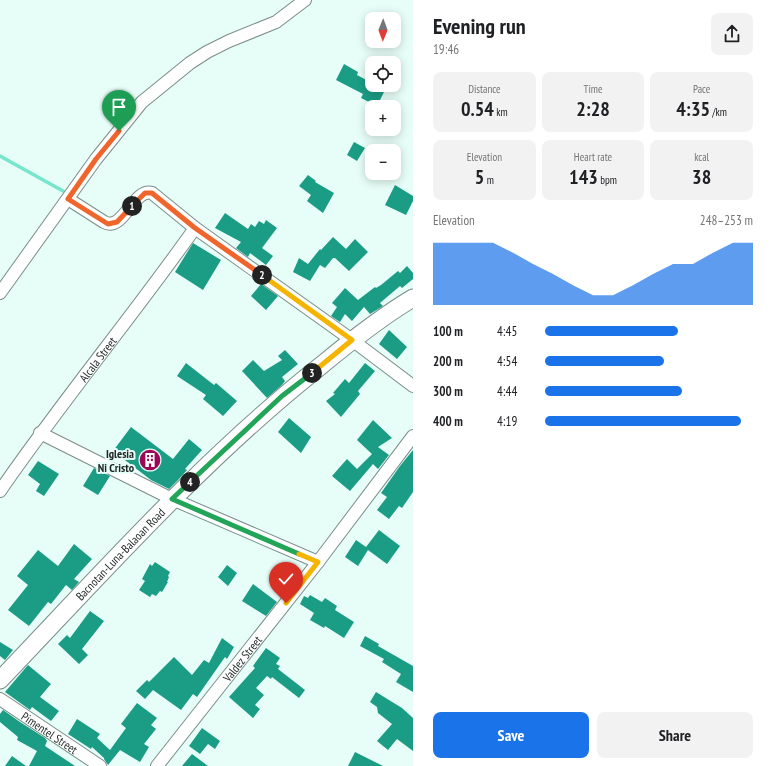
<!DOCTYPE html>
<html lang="en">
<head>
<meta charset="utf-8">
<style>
	body { margin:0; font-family:"PT Sans Narrow",sans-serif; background:#f2f2f2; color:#202124; height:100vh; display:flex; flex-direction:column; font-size:15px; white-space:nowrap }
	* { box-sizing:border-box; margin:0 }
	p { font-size:13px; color:#757577 }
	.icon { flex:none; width:22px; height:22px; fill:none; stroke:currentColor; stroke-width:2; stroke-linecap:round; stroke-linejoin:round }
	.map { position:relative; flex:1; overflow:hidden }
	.side { display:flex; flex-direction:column; background:#fff; width:360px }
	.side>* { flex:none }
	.needle { width:26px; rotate:181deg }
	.fabs { position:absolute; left:365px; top:12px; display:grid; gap:8px }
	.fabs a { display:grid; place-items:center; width:36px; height:36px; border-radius:8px; background:#fff; box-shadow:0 2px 10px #0003; font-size:20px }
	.pin { position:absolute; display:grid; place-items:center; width:34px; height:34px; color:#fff; margin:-41px -17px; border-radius:50% 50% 50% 0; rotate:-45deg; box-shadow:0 0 4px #0007 }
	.pin .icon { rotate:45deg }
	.km { position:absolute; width:20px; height:20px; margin:-10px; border-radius:50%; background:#222; color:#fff; font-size:11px; line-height:20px; text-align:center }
	.round { display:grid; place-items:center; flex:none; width:42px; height:42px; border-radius:8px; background:#f2f2f2 }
	.summary { display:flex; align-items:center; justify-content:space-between; height:68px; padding:0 20px }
	h1 { font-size:22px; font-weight:700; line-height:30px }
	.figures { display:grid; grid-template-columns:repeat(3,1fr); gap:6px; height:68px; padding:4px 20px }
	.figures div { display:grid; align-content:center; border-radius:8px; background:#f2f2f2; text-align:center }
	.figures b { font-size:20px; font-weight:700 }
	.figures small { font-size:11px; font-weight:400 }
	.figures p { font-size:11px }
	.chart { height:112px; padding:8px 20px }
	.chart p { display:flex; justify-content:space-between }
	.chart svg { width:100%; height:72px; margin-top:4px; fill:#1a73e8; opacity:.7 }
	.cta { display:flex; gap:8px; margin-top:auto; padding:8px 20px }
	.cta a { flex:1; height:46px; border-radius:8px; background:#1a73e8; color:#fff; font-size:16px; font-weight:700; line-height:46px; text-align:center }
	.cta a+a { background:#f2f2f2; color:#202124 }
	ul { padding:0 20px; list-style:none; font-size:13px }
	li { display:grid; grid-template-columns:64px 48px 1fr; align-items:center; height:30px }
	li i { height:10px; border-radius:5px; background:#1a73e8 }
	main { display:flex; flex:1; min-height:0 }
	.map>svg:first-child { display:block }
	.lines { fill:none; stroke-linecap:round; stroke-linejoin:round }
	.stream { stroke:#75e6cc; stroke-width:3.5 }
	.building { fill:#1b9d85 }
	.street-casing { stroke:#7a8e89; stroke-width:14 }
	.secondary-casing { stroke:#7a8e89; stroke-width:19 }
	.street { stroke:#fff; stroke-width:12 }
	.secondary { stroke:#fff; stroke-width:17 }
	.split-1-casing { stroke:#fff; stroke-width:8 }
	.split-2-casing { stroke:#fff; stroke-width:8 }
	.split-3-casing { stroke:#fff; stroke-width:8 }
	.split-4-casing { stroke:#fff; stroke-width:8 }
	.split-5-casing { stroke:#fff; stroke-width:8 }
	.split-6-casing { stroke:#fff; stroke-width:8 }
	.split-1 { stroke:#f0652b; stroke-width:5 }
	.split-2 { stroke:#f0652b; stroke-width:5 }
	.split-3 { stroke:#f5b400; stroke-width:5 }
	.split-4 { stroke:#22a559; stroke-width:5 }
	.split-5 { stroke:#22a559; stroke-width:5 }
	.split-6 { stroke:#f5b400; stroke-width:5 }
	.labels { text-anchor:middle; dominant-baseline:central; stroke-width:4; stroke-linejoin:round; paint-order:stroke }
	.street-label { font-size:12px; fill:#1e2624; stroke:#e7fdf7 }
	.poi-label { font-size:12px; font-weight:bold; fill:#1e2624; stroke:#e7fdf7; text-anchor:end }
</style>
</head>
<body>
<main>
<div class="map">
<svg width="413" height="766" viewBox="0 0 413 766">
	<rect width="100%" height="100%" fill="#e7fdf7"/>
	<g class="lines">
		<path class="stream" d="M0,156l63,35"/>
	</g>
	<path class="building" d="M344,64l14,8 -1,3 15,8v2h3l10,5 -8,16 -16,-8 2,-4 -27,-14z
		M354,142l11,6 -8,13 -10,-6z
		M308,175l8,6 -1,1 19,11 -11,20 -16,-12 4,-6 -12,-9z
		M395,185l18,11v5l-7,14 -21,-10z
		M225,213l23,16 3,-5 4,3 4,-6 5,3 2,-4 11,8 -15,20 11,8 -7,9 -16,-12 -2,4 -12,-9 5,-6 -26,-14z
		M333,237l13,12 9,-10 13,13 -19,19 -14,-13h-2l-8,10 -5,-3 -10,16 -17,-9 6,-14 9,6 12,-15 1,1z
		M193,243l28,17 -18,30 -28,-18z
		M407,266l6,7v6l-11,9 -2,-2 -20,17 3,3 -13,8 -6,-7 -12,14 -7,-7 -5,8 -9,-6 6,-9 -5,-4 13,-15 13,12 17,-13 1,1 5,-3 17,-14 2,2z
		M261,284l17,12 -12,14 -15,-14z
		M389,330l18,17 -10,12 -18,-15z
		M285,350l13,14 -16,13 3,4 -3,4 -15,13 -25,-27 11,-11 11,11 18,-11 -4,-4z
		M186,363l28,22 2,-2 21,18 -14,15 -20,-17 3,-4 -29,-19z
		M365,363l10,8 -17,20 2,3 -19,23 -15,-16 9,-7 -2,-1 12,-14 4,4z
		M289,418l22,19 -10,16 -23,-21z
		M373,420l19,18 -14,9 11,8 -11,14 -5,-5 -23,27 -18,-15 15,-17 10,10 15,-15 -15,-14z
		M131,427l42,32 16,-20 13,11 -17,19 2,1 -8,9 -10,10 -18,-9 -38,-29z
		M413,450v42l-11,16 -3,-2 -10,13 -12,-9 10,-13 -6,-4 19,-27z
		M38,461l21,13 -15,22 -8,-5 4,-7 -12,-9z
		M94,468l16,8 -12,19 -15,-9z
		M379,530l21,16 -13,18 -19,-14 -10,16 -13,-9 11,-17 10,7z
		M74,544l18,15 -18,20 5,3 -7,8 -6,-5 -15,19 -3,-2 -19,24 -21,-16 20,-25 -11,-9 21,-26 20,16z
		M155,562l15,10 -2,4 1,1 -2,5h1l-6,10 -2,-1 -4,5 -4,-2 -2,3 -11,-7 6,-9 -3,-2 8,-15 2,2z
		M227,565l10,8 -9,13 -10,-9z
		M253,584l24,18 -11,14 -24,-15z
		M310,595l12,7 3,-4 12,8 -2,4 19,12 -10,16 -19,-12 -1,2 -14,-8 4,-7 -14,-9 4,-8 4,2z
		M90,611l14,10 -22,28 6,6 -9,9 -21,-20 9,-9 3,3z
		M365,636l14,8 -1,2 35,20v26l-17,-10 5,-8 -19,-12 2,-3 -24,-13z
		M222,638l12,9 -7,12 -2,-2 -28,40 -4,-3 -12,16 -28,-20 -8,9 -9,-8 11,-11 2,2 25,-25 18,18 12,-15 5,3z
		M0,642l13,8 -8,10 -5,-4z
		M266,648l14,10 -4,6 4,2 -2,3 27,21 -6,8 -27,-21 -1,2 -4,-3 -11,12 8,7 -9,10 5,4 -7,9 -24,-21 26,-29 -2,-2z
		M28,665l23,19 -11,13 19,14 -8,10 -19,-14 -2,3 -25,-18z
		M376,692l26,16 11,10v33l-16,-12 -9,11 -11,-9 15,-17 -14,-11 -1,-6 -7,-5z
		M137,703l20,15 -6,7 5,4 -12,15 5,3 -9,15 -20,-12 -12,15 -4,-6v-1l-12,-11 -1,2 -23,-15 9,-15 23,15 -3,4 13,12 16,-22 -5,-4z
		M3,710l17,12 25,16 2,3 -2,5 30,20h-46l8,-15 -20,-11 1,-3 -18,-15v-8z
		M202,728l18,13 -5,8 -7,-5 -8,10 -11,-8z
		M355,752l28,14h-35z
		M192,754l16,12h-26z
		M12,756l14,10h-21z"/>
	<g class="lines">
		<g class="street-casing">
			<g id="street">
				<path d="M68,199l36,23c19,11 30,-35 48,-29l43,35 157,112 61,46"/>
				<path d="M0,293l96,-134 46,-57 48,-39 17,-11 22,-11 47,-19 29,-22"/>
				<path d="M40,433l132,66 146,63"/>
				<path id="s1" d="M0,491c62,-90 132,-174 195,-263"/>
				<path id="s2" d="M0,699l100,67"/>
				<path id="s3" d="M157,766l161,-204 95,-126"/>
			</g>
		</g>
		<g class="secondary-casing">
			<g id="secondary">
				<path id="s4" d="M0,680c104,-109 205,-223 323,-316 29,-24 58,-47 90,-66"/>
			</g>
		</g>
		<use href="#street" class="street"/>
		<use href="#secondary" class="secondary"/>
	</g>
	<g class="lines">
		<g class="split-1-casing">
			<path id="split-1" d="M119,131l-23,28 -28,40 40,25 9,-2 15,-16"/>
		</g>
		<g class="split-2-casing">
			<path id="split-2" d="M132,206l13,-13h7l43,35 67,47"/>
		</g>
		<g class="split-3-casing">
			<path id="split-3" d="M262,275l90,65 -40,33"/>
		</g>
		<g class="split-4-casing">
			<path id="split-4" d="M190,482l92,-86 30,-23"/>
		</g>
		<g class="split-5-casing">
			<path id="split-5" d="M190,482l-18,17 127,55"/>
		</g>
		<g class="split-6-casing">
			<path id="split-6" d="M286,603l32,-41 -19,-8"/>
		</g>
		<use href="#split-1" class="split-1"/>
		<use href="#split-2" class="split-2"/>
		<use href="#split-3" class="split-3"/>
		<use href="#split-4" class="split-4"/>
		<use href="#split-5" class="split-5"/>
		<use href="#split-6" class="split-6"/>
	</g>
	<defs>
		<g id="building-disc" transform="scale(1.15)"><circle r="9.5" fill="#9a0858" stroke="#e7fdf7"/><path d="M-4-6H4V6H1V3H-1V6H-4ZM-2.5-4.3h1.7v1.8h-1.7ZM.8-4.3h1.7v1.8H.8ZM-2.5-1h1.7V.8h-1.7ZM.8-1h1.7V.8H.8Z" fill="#fff"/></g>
	</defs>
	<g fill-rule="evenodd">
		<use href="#building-disc" x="150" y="460"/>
	</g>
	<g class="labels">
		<g class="street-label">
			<text stroke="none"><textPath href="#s1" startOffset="164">Alcala Street</textPath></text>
			<text stroke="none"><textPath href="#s4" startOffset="174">Bacnotan-Luna-Balaoan Road</textPath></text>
			<text stroke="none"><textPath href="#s3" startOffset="137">Valdez Street</textPath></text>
			<text stroke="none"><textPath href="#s2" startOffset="60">Pimentel Street</textPath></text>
		</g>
		<g class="poi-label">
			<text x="134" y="453">Iglesia<tspan x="134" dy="14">Ni Cristo</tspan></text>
		</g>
	</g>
</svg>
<div class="fabs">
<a><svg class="needle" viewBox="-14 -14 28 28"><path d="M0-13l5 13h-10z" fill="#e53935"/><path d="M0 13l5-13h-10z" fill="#757577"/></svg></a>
<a><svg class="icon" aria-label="locate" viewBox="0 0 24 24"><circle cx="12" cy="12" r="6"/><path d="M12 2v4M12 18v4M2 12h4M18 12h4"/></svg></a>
<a>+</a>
<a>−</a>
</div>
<div class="pin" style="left:119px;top:131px;background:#1e9e55"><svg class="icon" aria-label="arrive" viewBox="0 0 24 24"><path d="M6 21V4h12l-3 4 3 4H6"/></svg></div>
<div class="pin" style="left:286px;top:603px;background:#d93025"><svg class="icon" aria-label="check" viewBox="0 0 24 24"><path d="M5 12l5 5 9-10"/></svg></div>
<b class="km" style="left:132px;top:206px">1</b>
<b class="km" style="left:262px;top:275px">2</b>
<b class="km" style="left:312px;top:373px">3</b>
<b class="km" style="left:190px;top:482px">4</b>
</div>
<section class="side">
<div class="summary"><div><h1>Evening run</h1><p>19:46</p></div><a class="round"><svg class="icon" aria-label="share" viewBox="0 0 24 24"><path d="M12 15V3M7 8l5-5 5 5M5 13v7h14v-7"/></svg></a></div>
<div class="figures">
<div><p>Distance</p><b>0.54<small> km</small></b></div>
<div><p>Time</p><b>2:28</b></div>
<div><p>Pace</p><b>4:35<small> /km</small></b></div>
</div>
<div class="figures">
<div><p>Elevation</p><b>5<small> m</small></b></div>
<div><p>Heart rate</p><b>143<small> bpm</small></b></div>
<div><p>kcal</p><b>38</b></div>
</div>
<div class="chart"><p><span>Elevation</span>248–253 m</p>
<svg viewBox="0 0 160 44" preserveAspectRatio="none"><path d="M0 44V6L10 6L20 6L30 6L40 12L50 19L60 25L70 32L80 38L90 38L100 32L110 25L120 19L130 19L140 12L150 6L160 6V44z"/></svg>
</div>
<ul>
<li><b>100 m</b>4:45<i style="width:64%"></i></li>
<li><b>200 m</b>4:54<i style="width:57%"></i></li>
<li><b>300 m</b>4:44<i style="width:66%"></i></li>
<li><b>400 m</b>4:19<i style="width:94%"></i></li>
</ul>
<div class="cta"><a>Save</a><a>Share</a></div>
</section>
</main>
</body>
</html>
